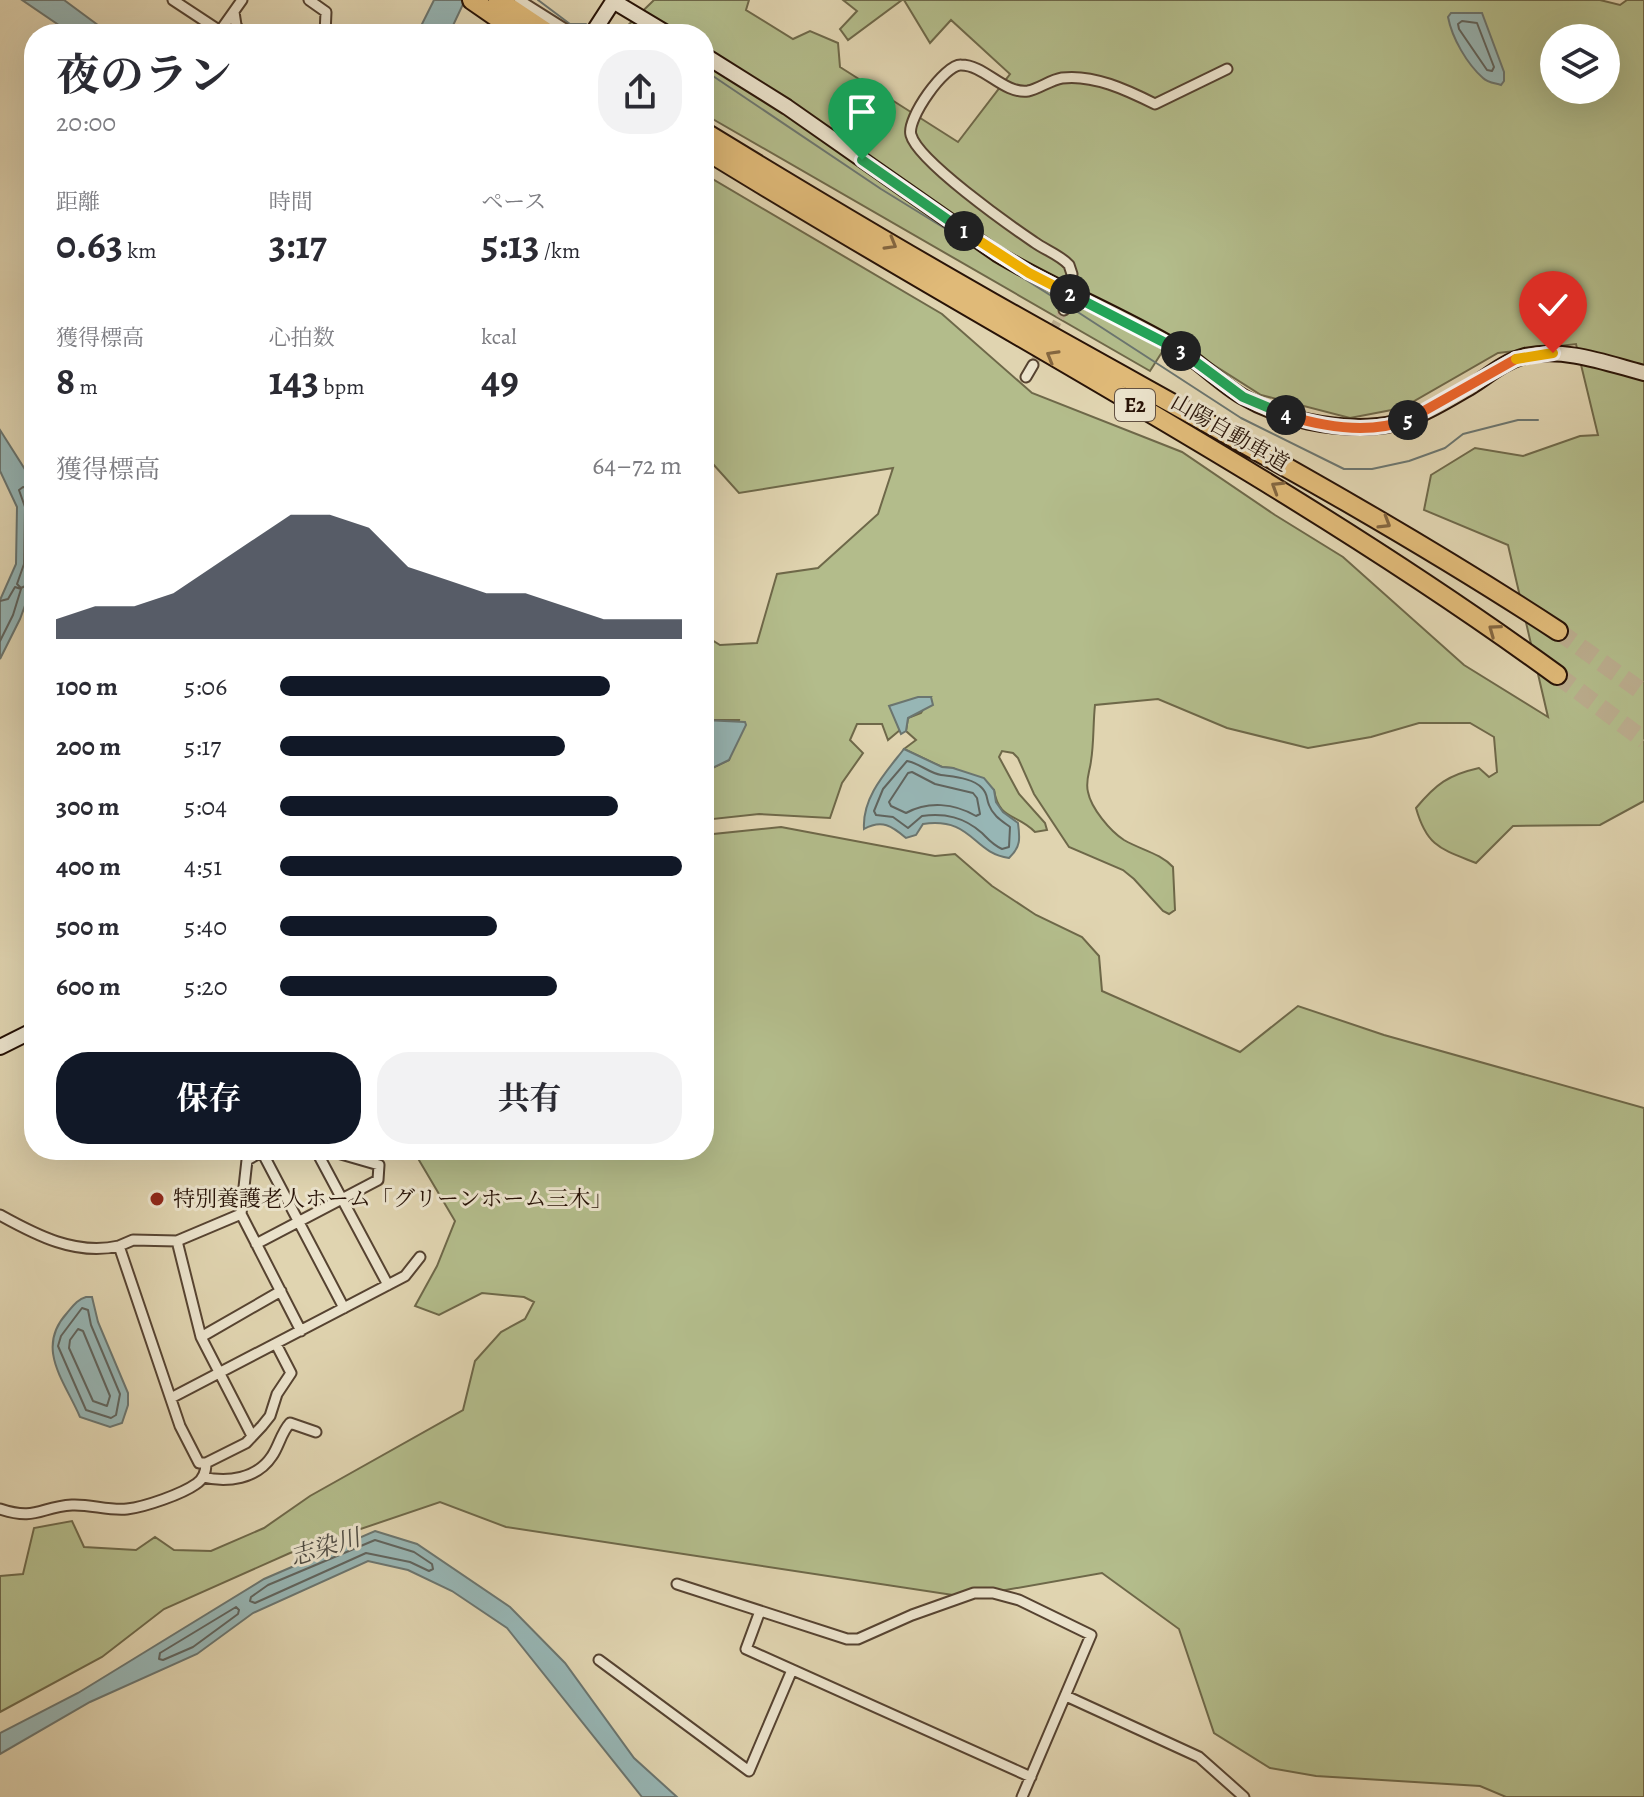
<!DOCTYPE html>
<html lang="ja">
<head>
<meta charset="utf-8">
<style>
	body { margin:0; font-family:Alegreya,"Noto Serif JP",serif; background:#f2f2f3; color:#2b2b33; height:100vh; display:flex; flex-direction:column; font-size:30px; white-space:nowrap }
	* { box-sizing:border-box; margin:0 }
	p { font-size:26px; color:#7c7c81 }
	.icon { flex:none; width:44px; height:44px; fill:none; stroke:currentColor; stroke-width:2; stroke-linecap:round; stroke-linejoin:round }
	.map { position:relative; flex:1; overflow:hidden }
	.drawer { position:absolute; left:24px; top:24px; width:690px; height:1136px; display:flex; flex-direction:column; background:#fff; border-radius:32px; box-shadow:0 8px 32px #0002 }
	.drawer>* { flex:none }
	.buttons { position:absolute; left:1540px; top:24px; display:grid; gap:16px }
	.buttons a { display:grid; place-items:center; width:80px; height:80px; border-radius:50%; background:#fff; box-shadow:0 8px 32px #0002; font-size:40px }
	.pin { position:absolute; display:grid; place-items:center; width:68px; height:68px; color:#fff; margin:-82px -34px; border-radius:50% 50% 50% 0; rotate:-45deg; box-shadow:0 0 8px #0007 }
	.pin .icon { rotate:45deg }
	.km { position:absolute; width:40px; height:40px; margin:-20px; border-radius:50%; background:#222; color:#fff; font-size:22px; line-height:40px; text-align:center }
	.round { display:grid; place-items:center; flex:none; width:84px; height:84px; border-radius:32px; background:#f2f2f3 }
	.overview { display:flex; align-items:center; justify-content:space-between; height:136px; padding:0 32px }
	h1 { font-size:44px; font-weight:700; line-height:60px }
	.metrics { display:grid; grid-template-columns:repeat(3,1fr); gap:12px; height:136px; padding:8px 32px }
	.metrics div { display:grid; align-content:center }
	.metrics b { font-size:40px; font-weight:700 }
	.metrics small { font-size:22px; font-weight:400 }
	.metrics p { font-size:22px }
	.chart { height:224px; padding:16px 32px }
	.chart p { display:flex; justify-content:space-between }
	.chart svg { width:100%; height:144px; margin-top:8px; fill:#111827; opacity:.7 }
	.button { display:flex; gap:16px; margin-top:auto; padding:16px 32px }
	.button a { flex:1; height:92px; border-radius:32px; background:#111827; color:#fff; font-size:32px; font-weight:700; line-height:92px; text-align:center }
	.button a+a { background:#f2f2f3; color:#2b2b33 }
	ul { padding:0 32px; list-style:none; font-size:26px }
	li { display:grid; grid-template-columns:128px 96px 1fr; align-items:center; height:60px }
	li i { height:20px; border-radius:10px; background:#111827 }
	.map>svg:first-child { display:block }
	.green { fill:#b3bc8b; stroke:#6e6849; stroke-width:2; fill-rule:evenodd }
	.water { fill:#97b6b5; stroke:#6b756f; stroke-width:2 }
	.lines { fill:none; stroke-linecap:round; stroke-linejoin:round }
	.shore { stroke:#60645e; stroke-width:2 }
	.stream { stroke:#6b756f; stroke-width:2 }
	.street-tunnel { stroke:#bbad8e; stroke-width:9; stroke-dasharray:9 4.5; stroke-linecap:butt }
	.highway-tunnel { stroke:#bbad8e; stroke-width:18; stroke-dasharray:18 9; stroke-linecap:butt }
	.street-casing { stroke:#564331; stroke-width:13 }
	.secondary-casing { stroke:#281307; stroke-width:18 }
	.highway-casing { stroke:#281307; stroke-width:22 }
	.street { stroke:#ebe3cc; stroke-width:9 }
	.secondary { stroke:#ebe3cc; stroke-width:14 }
	.highway { stroke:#e0ba78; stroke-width:18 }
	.oneway { stroke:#846640 }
	.split-1-casing { stroke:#fff; stroke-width:16 }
	.split-2-casing { stroke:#fff; stroke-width:16 }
	.split-3-casing { stroke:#fff; stroke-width:16 }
	.split-4-casing { stroke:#fff; stroke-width:16 }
	.split-5-casing { stroke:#fff; stroke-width:16 }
	.split-6-casing { stroke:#fff; stroke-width:16 }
	.split-7-casing { stroke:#fff; stroke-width:16 }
	.split-1 { stroke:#22a559; stroke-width:10 }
	.split-2 { stroke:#f5b400; stroke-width:10 }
	.split-3 { stroke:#22a559; stroke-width:10 }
	.split-4 { stroke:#22a559; stroke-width:10 }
	.split-5 { stroke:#f0652b; stroke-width:10 }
	.split-6 { stroke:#f0652b; stroke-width:10 }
	.split-7 { stroke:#f5b400; stroke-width:10 }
	.poi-dot { fill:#8f2418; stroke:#ebe3cc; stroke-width:3 }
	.labels { text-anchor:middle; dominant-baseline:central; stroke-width:6; stroke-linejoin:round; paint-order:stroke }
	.shield { fill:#ebe3cc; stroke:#625142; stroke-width:2 }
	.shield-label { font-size:20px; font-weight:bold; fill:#281307 }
	.street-label { font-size:22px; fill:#281307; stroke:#ebe3cc }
	.poi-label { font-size:22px; fill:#281307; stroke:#ebe3cc; text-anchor:start }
	.water-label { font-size:24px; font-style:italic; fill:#4f4c44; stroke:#ebe3cc }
</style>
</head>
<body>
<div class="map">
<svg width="1644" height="1797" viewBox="0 0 1644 1797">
	<rect width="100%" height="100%" fill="#e0d4b0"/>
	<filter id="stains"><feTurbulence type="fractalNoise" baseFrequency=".0025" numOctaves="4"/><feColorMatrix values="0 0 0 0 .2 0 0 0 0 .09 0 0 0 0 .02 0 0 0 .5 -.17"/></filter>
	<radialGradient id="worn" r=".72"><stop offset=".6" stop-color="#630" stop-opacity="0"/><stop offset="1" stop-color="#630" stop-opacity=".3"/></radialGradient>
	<path class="green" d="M654,0h95l-3,10 47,29 17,-8 28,12 2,24 118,75 52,-68 -59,-54 -21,23 -26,-43h696l20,5 7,-5h17v801l-44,24 -87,1 -37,37c-35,-14 -49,-16 -60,-55 20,-24 32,-33 63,-40l10,9 8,-5 -3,-35 -24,-14h-51l-48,14 -63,11 -81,-20 -69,-29 -63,6c-2,18 -1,38 -4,56 -1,10 -6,20 -3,31 3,16 22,39 36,48 17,10 36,13 49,27l2,43 -6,4 -6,-3 -29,-32 -11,-9 -54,-23 -35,-53 -16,-36 -5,-5 -11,-2 -3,6 20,37 26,29 2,7 -12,2c-18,-19 -36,-11 -41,-42l-41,-22 -11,-1 -38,-18 12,-9 -10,-9 2,-13 13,-5 10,-16c-15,-1 -26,7 -41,9l10,24 -12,10 -6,-16h-25l-7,16 13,13 -21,30 -12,35 -71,-4 -55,6v-48l25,-12 10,-40h-35v-85l16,10 37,-2 20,-69 41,-6 60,-54 15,-46 -154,25 -35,-39v-280l238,140 90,79 150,59 93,63 68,42 121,108 84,52 -40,-172 -84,-35 7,-35 44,-27 48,8 57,-20 18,-1 -22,-91 -78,9 -96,55 -52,10 -89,-23 -90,-57 -21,33 -446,-257v-80h-85zM1554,38h52v52h-52z
		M843,0h59l-54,40 -8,-11 17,-18z
		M781,827l154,29 20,-2 37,32 44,29 46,22 17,19 3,35 138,61 58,-46 86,29 260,73v689h-138l-26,-11 -164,-10 -46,-8 -56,-35 -35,-104 -77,-56 -136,24 -460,-70 -66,-25 -150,51 -126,56 -62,48 -102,55v-136l23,-2 11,-46 38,-7 12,26 52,3 19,-13 19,13 37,1 53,-23 46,-32 153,-86 12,-49 26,-29 24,-13 9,-17 -10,-5 -42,-4 -43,22 -24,-9 22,-40 18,-45 -42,-71h291v-315z"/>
	<path class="water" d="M22,0h42l46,34h-38z
		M434,0h31l-16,34h-32z
		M1451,13h31l22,59v9l-3,4c-6,-2 -13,-2 -18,-7 -16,-14 -31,-40 -35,-61z
		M0,430l26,41 8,20v90l-14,38 -20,40v-59l16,-36 1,-57 -17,-36z
		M918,697h13l2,8 -25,13 -2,13 -5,3 -12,-28z
		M704,720l41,2 1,3 -17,35 -25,12z
		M904,749l38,18 11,1 31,10 10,12 2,12 7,10 15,11c2,15 3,24 -9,35 -37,-5 -36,-41 -86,-34l-7,11 -10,3c-14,-12 -24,-19 -42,-9 -2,-32 22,-57 40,-80z
		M86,1297h6l6,25 30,71v12l-6,18 -12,4 -30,-10c-16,-37 -45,-69 -13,-104 6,-7 11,-14 19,-16z
		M375,1531l42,13 93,63 55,56 69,95 43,39h-35l-135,-169 -55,-37 -44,-21 -40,-9 -115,52 -56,41 -107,48 -90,52v-21l78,-40 186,-114z"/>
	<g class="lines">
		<path class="shore" d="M1462,21l15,2 17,44 -2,4 -5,-1 -28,-41 -1,-5z
			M34,490l-11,-3 -4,3 6,17 -1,57 -7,20 4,4 13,-6
			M0,601l8,-2 7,-12 6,2 -8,26 -13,26
			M907,761c12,2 22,12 34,14 13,2 32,3 41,13 6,6 4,10 7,17 4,11 13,16 21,22l-1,20 -7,2c-9,-4 -13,-9 -20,-16 -18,-16 -37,-20 -60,-17l-14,12 -15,-11 -17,-2 -2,-4 9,-22z
			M912,772l23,12 38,9 4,5 3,16 -4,2c-22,-13 -48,-15 -70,-3l-15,-7 -2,-4 19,-29z
			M82,1308l6,2 3,15 29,69 -4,21 -5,3 -25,-8 -28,-64 3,-10z
			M78,1329l5,2 27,65 -3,10 -14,-5 -24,-53 1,-8z
			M375,1540l39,12 18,12 1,5 -4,2 -19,-9 -44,-9 -111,50 -5,-2 1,-4 17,-12z
			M236,1607l3,3 -1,4 -45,33 -30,13 -4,-1 1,-6z"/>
		<path class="stream" d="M538,0l32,24h16
			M611,32l18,-6 16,8
			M704,70l177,119 99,61
			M1009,269l52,33
			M1070,307l171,111 103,51h28l37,-8 36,-13 18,-14 55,-14h20"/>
		<path class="street-tunnel" d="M1033,365l31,-55"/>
		<path class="highway-tunnel" d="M1558,631l86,62
			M1557,675l87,65"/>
		<g class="street-casing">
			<path id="street" d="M173,0l47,31 22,-31
				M309,0l17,12 -1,22
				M519,0l54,34
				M234,12l2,13 5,9
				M1064,310l8,-36 -3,-9c-9,-10 -24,-15 -35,-23 -25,-17 -116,-81 -123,-107 -5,-16 34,-71 50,-70 24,0 42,29 67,26 11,-2 22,-11 34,-13 31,-4 65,12 93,26l72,-35
				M1026,377l7,-12
				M265,1150l-18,10 -6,54 -64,27 -44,-1 -14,6 61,180 19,37h7l40,-20 16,-17 8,-10 7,-22 14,-21 -15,-29
				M319,1150v6l69,129
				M262,1152l82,156
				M241,1214l60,117
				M0,1215c36,20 76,41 119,31
				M177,1241l24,96 51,99
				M256,1244l122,-64 1,-15 -52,-15
				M201,1337l80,-46
				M171,1398l234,-122 15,-19
				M203,1477c24,6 54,2 69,-21 7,-10 9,-23 18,-33l26,9
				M0,1509c36,12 40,-2 72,-4 18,-1 37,6 55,4 18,-2 55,-15 69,-25 8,-5 10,-12 10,-21
				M677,1584l170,55h11l54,-24 62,-22h19l26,7 72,35 -69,162
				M760,1611l-14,38 285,128
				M599,1660l150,111 43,-101
				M1066,1696l133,61 45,40"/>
		</g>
		<g class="secondary-casing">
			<path id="secondary" d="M613,1l55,33
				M592,34l22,-34
				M704,55l83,52 210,147c57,34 120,59 178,93 24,14 44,36 68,50 39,23 90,33 135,29 34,-3 65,-23 94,-40 17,-11 33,-25 53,-30 39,-9 81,7 119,17
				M0,1047l34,-17"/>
		</g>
		<g class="highway-casing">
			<path id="highway" d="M472,0l49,34
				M498,0l51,34
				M704,132c95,58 190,115 287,170 190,108 384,209 567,329
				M704,149c284,176 583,329 853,526"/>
		</g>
		<use href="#street" class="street"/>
		<use href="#secondary" class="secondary"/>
		<use href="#highway" class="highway"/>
	</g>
	<defs><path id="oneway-chevron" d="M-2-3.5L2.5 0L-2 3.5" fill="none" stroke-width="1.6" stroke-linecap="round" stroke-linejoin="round" transform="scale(2)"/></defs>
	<g class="oneway">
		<use href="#oneway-chevron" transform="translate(891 244) rotate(30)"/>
		<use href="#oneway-chevron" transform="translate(1052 356) rotate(-150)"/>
		<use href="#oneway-chevron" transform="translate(1277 487) rotate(-148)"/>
		<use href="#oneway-chevron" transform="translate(1385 523) rotate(31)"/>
		<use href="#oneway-chevron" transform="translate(1494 630) rotate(-144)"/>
	</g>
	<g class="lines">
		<g class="split-1-casing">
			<path id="split-1" d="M862,160l102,71"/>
		</g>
		<g class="split-2-casing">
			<path id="split-2" d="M964,231l65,42 41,21"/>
		</g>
		<g class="split-3-casing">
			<path id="split-3" d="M1070,294l111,57"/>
		</g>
		<g class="split-4-casing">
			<path id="split-4" d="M1181,351l62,46 43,18"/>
		</g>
		<g class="split-5-casing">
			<path id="split-5" d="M1286,415c38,12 84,19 122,5"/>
		</g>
		<g class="split-6-casing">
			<path id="split-6" d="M1408,420l108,-61"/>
		</g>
		<g class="split-7-casing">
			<path id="split-7" d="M1516,359l37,-6"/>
		</g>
		<use href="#split-1" class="split-1"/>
		<use href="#split-2" class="split-2"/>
		<use href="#split-3" class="split-3"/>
		<use href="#split-4" class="split-4"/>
		<use href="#split-5" class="split-5"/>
		<use href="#split-6" class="split-6"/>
		<use href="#split-7" class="split-7"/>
	</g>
	<circle class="poi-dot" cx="157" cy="1199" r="8"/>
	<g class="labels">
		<rect class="shield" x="1115" y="389" width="40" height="32" rx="6"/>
		<g class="shield-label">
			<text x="1135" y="405">E2</text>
		</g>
		<g class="street-label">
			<text transform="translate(1230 433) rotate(30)">山陽自動車道</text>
		</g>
		<g class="poi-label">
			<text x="173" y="1199">特別養護老人ホーム「グリーンホーム三木」</text>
		</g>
		<g class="water-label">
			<text transform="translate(325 1547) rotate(-17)">志染川</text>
		</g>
	</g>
	<rect width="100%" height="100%" filter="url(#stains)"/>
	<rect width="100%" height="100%" fill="url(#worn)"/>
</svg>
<div class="buttons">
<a><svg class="icon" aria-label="layers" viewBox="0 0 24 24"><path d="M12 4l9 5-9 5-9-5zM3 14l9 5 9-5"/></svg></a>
</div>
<div class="pin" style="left:862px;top:160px;background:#1e9e55"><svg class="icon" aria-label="arrive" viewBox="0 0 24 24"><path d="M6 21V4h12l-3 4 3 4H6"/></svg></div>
<div class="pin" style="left:1553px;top:353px;background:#d93025"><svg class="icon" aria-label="check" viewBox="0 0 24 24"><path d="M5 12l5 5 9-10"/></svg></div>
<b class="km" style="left:964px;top:231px">1</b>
<b class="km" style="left:1070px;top:294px">2</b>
<b class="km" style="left:1181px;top:351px">3</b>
<b class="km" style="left:1286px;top:415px">4</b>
<b class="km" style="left:1408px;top:420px">5</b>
<section class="drawer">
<div class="overview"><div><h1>夜のラン</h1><p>20:00</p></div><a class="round"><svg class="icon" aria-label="share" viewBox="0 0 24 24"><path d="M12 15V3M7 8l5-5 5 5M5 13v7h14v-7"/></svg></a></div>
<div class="metrics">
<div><p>距離</p><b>0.63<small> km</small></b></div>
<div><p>時間</p><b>3:17</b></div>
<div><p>ペース</p><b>5:13<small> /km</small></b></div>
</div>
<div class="metrics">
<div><p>獲得標高</p><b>8<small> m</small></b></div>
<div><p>心拍数</p><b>143<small> bpm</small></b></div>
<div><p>kcal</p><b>49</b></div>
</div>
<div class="chart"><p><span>獲得標高</span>64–72 m</p>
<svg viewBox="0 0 160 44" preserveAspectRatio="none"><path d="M0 44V38L10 34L20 34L30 30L40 22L50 14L60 6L70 6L80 10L90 22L100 26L110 30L120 30L130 34L140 38L150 38L160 38V44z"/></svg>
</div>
<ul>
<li><b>100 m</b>5:06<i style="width:82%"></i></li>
<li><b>200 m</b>5:17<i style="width:71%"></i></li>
<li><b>300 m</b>5:04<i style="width:84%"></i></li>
<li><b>400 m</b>4:51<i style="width:100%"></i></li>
<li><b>500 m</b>5:40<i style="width:54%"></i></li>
<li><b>600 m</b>5:20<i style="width:69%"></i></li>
</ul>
<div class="button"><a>保存</a><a>共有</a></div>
</section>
</div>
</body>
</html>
